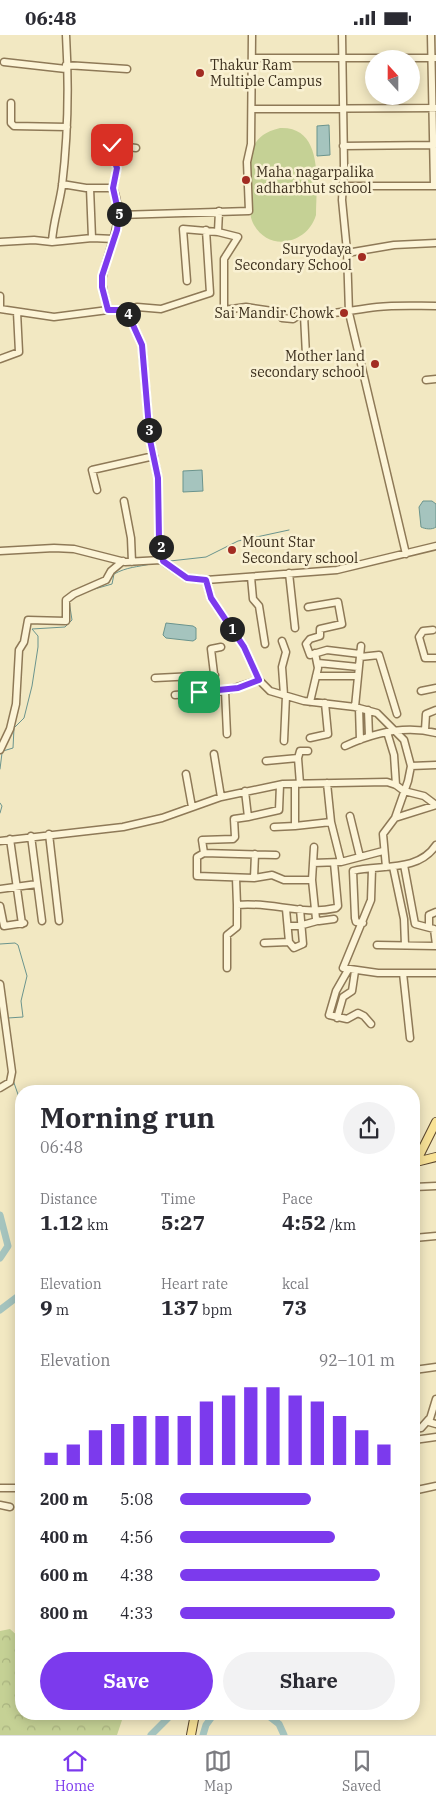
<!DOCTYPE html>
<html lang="en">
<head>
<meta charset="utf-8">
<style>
	body { margin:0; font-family:"IBM Plex Serif",serif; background:#f2f2f3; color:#2b2b33; height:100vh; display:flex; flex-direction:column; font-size:19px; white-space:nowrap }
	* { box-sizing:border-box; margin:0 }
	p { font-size:16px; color:#7c7c81 }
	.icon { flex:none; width:28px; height:28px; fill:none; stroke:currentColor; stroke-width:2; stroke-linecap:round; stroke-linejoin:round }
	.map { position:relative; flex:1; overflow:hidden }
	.drawer { position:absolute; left:15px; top:1050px; width:405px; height:635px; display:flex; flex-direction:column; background:#fff; border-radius:20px; box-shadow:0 2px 12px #0003 }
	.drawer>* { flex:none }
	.needle { width:32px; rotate:339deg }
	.buttons { position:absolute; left:365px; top:15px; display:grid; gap:10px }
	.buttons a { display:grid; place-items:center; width:55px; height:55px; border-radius:50%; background:#fff; box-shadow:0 2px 12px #0003; font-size:25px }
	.pin { position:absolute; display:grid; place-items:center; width:42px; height:42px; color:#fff; margin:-21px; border-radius:10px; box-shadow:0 2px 8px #0006 }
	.km { position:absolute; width:25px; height:25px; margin:-12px; border-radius:50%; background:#222; color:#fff; font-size:14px; line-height:25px; text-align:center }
	.round { display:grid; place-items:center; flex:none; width:52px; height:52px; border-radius:26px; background:#f2f2f3 }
	.headline { display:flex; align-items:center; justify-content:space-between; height:85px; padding:0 25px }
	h1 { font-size:28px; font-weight:700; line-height:38px }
	.stats { display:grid; grid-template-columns:repeat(3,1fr); gap:8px; height:85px; padding:5px 25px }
	.stats div { display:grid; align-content:center }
	.stats b { font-size:21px; font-weight:700 }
	.stats small { font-size:14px; font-weight:400 }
	.stats p { font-size:14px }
	.chart { height:140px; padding:10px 25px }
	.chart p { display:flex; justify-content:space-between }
	.chart svg { width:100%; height:90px; margin-top:5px; stroke:#7c3aed; stroke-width:6 }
	.cta { display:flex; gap:10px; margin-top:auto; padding:10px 25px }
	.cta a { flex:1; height:58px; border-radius:30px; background:#7c3aed; color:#fff; font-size:20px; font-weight:700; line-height:58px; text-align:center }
	.cta a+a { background:#f2f2f3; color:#2b2b33 }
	ul { padding:0 25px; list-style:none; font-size:16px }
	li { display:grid; grid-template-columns:80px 60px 1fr; align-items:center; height:38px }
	li i { height:12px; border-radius:6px; background:#7c3aed }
	.status { display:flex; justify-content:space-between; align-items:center; height:35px; padding:0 25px; background:#fff; direction:ltr }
	.status svg { height:14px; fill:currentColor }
	.menu { display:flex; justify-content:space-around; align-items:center; height:70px; border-top:1px solid #e1e1e2; background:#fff; font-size:14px; color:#7c7c81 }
	.menu a { display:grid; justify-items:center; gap:2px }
	.menu .selected { color:#7c3aed }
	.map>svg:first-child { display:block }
	.park { fill:url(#park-crowns) }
	.garden { fill:#c5d195 }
	.water { fill:#a5c4be; stroke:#6b948d }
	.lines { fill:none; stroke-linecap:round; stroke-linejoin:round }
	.stream { stroke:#6b948d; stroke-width:1 }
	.river { stroke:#a5c4be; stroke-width:7 }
	.minor-casing { stroke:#8e7957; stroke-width:9 }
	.major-casing { stroke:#5b462c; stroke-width:10 }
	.minor { stroke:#fcf4d7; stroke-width:6 }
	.major { stroke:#f8e297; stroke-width:8 }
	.route-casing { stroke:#fff; stroke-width:10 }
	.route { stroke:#7c3aed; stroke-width:6 }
	.poi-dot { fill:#a22c22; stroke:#f9f1d3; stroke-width:2 }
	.labels { text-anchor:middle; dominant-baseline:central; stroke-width:5; stroke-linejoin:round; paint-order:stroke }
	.poi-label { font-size:14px; fill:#3c2f1d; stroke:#f9f1d3; text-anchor:start }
</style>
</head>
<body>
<div class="status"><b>06:48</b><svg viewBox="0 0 49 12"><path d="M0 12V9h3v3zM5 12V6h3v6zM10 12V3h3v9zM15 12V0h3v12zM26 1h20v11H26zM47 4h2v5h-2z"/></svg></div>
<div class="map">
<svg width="436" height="1700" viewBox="0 0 436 1700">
	<defs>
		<pattern id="park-crowns" width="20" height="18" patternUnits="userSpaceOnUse" patternTransform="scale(1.25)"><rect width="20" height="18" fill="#c5d195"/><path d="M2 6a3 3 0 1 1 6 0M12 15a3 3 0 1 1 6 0" fill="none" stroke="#aab480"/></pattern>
	</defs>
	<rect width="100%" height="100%" fill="#f2e8c2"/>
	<path class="park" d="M10,1594l11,10v75h103l-7,21h-117v-104z"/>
	<path class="garden" d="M280,93c45,-2 36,58 36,87 -8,28 -46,38 -62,10 -6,-10 -4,-25 -4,-37 0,-29 -4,-52 30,-60z"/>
	<path class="water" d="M329,90l1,30 -13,1v-30z
		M202,435l1,21 -20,1v-21z
		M423,466h9l4,3v23c-4,3 -11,2 -15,0l-2,-20z
		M166,588l27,3 3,2v11l-3,2 -27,-3 -3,-3z"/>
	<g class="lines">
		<path class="stream" d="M170,526l36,-4 32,-16 51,-11
			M91,555l21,-6 2,-10c13,-7 23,-7 37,-10
			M3,716l10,-3 1,-20 10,-10 8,-32 6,-39v-11l-6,-7 33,-2 7,-7 -3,-19 14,-8
			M0,734l2,-16
			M0,768l2,3 -2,7
			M0,909l15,-1 3,2 9,31 -6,25 2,16 -15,1
			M13,1045l8,23"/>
		<path class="river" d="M0,1180l8,31 -8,12
			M0,1275l21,-16
			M266,1679l13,10 5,11
			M151,1700l21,-21
			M203,1700l3,-10 8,-11"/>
		<g class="minor-casing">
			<path id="minor" d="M342,0l2,130 -2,35 5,51 2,62 57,241
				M431,0l3,151
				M252,23h184
				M4,27l62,7
				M66,30l61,4
				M11,68v20l3,3 53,1
				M252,74l184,-1
				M343,111l91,-1
				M62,149l24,4h27c13,32 -4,57 -10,87 -3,12 3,24 5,35
				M343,151h93
				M90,153l2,50
				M113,153l4,-20 -4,-10 -1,-13 24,3
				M119,180l130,-4 -2,-49 4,-18 1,-109
				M218,197l20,5 -14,22v51l22,-3 33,5 3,6 11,1 6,-4c27,1 52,-5 78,-8 20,-2 39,-1 59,-1
				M0,207l34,-2 18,2 40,-4 22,1
				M52,207c1,-20 7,-35 10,-56 6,-50 7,-100 4,-151
				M347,218l47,-8 42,-2
				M187,246l-4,-52 35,3 1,-21
				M0,261v13
				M0,274l54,8 54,-7h14l6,4 14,31 8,95 8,38 1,61 4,22
				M125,277l12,-5 24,2 49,-16 -4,-63
				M304,280l2,40
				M0,324l19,-7 -2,-40
				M426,345l10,-1
				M97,455l-5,-20 62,-14
				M124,466l7,37 1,24
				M0,516l54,-3 20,1 51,13 36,-2 26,18 19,2 131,-10 99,-24
				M289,538l6,55
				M251,542l2,22 6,7 6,38
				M206,545l5,18 33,49 15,33 11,11 34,10 51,6 22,6 27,27 7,26 -3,15 -13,37 -12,16 3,33
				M308,572l30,-5 4,22 -22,5v7l-10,3 -4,5 4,11 17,-5 33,4
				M433,595l-10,1 -4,6 6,21h11
				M282,606l4,11 -4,15 2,28
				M360,622l19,-2 18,59
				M318,628l40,4
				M316,641h42
				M155,643l60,-3
				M216,655l-5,-41 10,-2
				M225,656l2,43
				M421,656l15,-3
				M175,660l50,-4 34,-11
				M310,667l8,-34 -3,-15
				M355,672l6,-61
				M359,673l1,32
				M368,675l1,26
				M425,695l1,-16 10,-4
				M387,697l7,23 2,30
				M310,703l18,-4 -3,-31
				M284,706l2,-45
				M345,711c28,-13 60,-21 91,-13
				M0,715l10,-21 6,-25 3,-54 5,-8 4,-22 38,1v-21l8,-6 32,-14 5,-9 12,-10
				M214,719l7,43
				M298,723l2,-7h8
				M266,726l32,-3 2,26
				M411,731l25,-1
				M186,739l6,33
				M327,748l4,39 10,40
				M295,749v42l36,-4
				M245,756l3,26 -14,2 1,18 -2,2 -31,1 2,13 -7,4v19l57,2 18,-3 12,5h28
				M350,781l10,41
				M248,782l31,-7 1,-25
				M395,783l41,-13
				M274,792l21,-1
				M49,799l10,87
				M31,801l11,85
				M10,804l12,85
				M0,806l123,-14 39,-9 59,-21 62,-13 104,-2 9,3 8,6 20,5 12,9
				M314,812l-2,33 4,39 3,2 15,-2
				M204,818l72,2
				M313,828l28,-1 42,-11
				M404,830l11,59 19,5 2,16
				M393,832l11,52 1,26
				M372,834l-1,31 -28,68 35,5h58
				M236,843l1,27
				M254,843l1,-24
				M0,854l37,-5
				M0,871l4,20 20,-3
				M286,874l3,33 5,6 9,-4 -3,-35
				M363,888l-7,-1 -1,-4 -2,-47c26,-7 65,2 83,-26
				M288,891h11l18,-5
				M429,892v-12l7,-3
				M264,908l25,-1
				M377,910l59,1
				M227,933v-33l10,-8v-22c34,-4 65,11 99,3l2,-2 -4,-43
				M348,935l-12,21 -7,24 18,4 11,-6 6,3 7,8
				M403,938l7,65
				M0,949l12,88 -2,10 -10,6
				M337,983l6,-21 9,-6 3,-20
				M414,1152l22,-1
				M414,1203l22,-2
				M414,1335l22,-3
				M436,1364l-7,23 7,2
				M414,1394l7,-1 8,-9
				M414,1405l22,-3
				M414,1445l3,10 19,-4
				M0,1453h21
				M0,1470l10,2"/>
		</g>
		<g class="major-casing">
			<path id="major" d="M416,1127l20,-5
				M414,1131l22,-44
				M191,1700l4,-21"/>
		</g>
		<use href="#minor" class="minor"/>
		<use href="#major" class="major"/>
	</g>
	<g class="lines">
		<g class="route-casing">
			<path id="route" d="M112,110l1,13 4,10 -4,20 6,27 -2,15 -15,46v11l6,23h14l6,4 14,31 8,95 8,38 1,61 4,22 24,17 19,2 5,18 33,49 15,33 -21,8 -39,4"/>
		</g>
		<use href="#route" class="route"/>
	</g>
	<g class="poi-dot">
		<circle cx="200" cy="38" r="5"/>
		<circle cx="246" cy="145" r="5"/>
		<circle cx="362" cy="222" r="5"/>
		<circle cx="344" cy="278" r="5"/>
		<circle cx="375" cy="329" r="5"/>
		<circle cx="232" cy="515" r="5"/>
	</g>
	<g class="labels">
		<g class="poi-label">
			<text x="210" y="30">Thakur Ram<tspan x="210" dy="16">Multiple Campus</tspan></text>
			<text x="256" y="137">Maha nagarpalika<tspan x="256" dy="16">adharbhut school</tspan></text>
			<text x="352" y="214" text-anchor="end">Suryodaya<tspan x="352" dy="16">Secondary School</tspan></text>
			<text x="334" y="278" text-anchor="end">Sai Mandir Chowk</text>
			<text x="365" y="321" text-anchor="end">Mother land<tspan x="365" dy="16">secondary school</tspan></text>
			<text x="242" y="507">Mount Star<tspan x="242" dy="16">Secondary school</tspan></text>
		</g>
	</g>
</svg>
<div class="buttons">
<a><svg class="needle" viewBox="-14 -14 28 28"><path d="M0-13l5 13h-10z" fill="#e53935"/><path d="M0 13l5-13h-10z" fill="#7c7c81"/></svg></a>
</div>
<div class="pin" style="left:199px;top:657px;background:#1e9e55"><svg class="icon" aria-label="arrive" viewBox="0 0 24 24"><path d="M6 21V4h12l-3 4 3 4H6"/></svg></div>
<div class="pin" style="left:112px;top:110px;background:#d93025"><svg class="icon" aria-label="check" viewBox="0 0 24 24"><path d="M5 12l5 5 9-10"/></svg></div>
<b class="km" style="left:232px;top:594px">1</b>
<b class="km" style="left:161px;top:512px">2</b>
<b class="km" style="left:149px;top:395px">3</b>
<b class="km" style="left:128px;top:279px">4</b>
<b class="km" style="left:119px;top:179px">5</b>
<section class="drawer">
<div class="headline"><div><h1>Morning run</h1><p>06:48</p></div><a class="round"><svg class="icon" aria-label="share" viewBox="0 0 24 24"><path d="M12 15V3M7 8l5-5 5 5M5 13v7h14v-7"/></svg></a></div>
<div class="stats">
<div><p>Distance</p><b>1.12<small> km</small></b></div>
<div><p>Time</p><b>5:27</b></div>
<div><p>Pace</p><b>4:52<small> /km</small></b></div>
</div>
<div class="stats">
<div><p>Elevation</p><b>9<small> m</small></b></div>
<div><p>Heart rate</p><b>137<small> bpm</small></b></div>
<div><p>kcal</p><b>73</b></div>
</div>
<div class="chart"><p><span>Elevation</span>92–101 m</p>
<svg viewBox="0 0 160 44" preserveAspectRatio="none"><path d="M5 44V38M15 44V34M25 44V27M35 44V24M45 44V20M55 44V20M65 44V20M75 44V13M85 44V10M95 44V6M105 44V6M115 44V10M125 44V13M135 44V20M145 44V27M155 44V34"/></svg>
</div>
<ul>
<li><b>200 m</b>5:08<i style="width:61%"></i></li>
<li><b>400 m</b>4:56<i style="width:72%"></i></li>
<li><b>600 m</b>4:38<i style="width:93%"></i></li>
<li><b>800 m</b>4:33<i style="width:100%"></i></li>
</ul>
<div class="cta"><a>Save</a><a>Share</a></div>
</section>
</div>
<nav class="menu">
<a class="selected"><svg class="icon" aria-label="home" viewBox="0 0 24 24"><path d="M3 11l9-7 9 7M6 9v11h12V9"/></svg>Home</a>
<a><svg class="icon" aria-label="map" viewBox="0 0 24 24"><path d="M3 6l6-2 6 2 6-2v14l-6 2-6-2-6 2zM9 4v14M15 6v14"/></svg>Map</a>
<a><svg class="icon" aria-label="saved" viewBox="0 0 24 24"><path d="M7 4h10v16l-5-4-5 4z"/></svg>Saved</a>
</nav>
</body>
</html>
